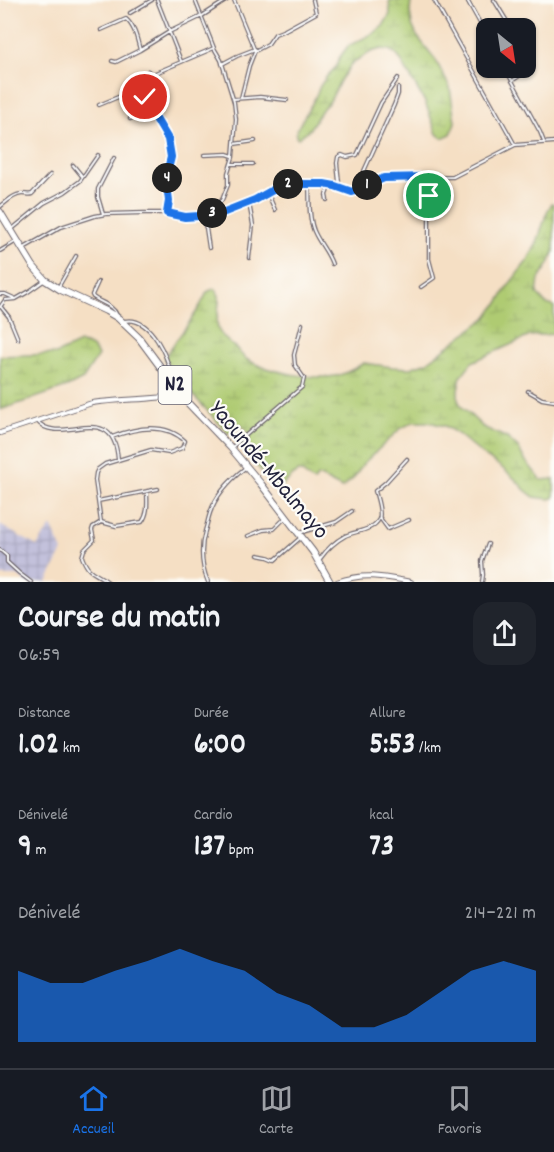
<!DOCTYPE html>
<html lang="fr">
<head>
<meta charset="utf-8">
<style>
	body { margin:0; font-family:Dekko,sans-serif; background:#20242c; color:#f1f3f6; height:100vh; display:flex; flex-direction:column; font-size:22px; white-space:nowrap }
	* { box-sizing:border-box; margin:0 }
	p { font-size:20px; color:#9ea1a6 }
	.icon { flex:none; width:33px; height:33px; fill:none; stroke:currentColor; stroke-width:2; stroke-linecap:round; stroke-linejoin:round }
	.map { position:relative; height:582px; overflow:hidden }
	.panel { display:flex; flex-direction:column; background:#171b24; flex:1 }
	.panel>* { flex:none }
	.needle { width:39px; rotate:150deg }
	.controls { position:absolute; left:476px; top:18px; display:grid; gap:12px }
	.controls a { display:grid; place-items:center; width:60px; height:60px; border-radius:12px; background:#171b24; box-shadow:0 2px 4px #0004; font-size:30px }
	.pin { position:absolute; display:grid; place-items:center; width:51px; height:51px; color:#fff; margin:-26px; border:3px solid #fff; border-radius:50%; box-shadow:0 2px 6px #0007 }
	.km { position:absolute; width:30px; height:30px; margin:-15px; border-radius:50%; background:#222; color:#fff; font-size:16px; line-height:30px; text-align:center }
	.round { display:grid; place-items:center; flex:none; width:63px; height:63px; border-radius:18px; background:#20242c }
	.summary { display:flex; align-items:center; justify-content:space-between; height:102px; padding:0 18px }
	h1 { font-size:33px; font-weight:700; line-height:45px }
	.stats { display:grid; grid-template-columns:repeat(3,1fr); gap:9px; height:102px; padding:6px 18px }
	.stats div { display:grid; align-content:center }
	.stats b { font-size:30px; font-weight:700 }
	.stats small { font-size:16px; font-weight:400 }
	.stats p { font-size:16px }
	.chart { height:168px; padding:12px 18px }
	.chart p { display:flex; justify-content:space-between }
	.chart svg { width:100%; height:108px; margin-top:6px; fill:#1a73e8; opacity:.7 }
	.dock { display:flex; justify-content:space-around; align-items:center; height:84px; border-top:2px solid #363941; background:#171b24; font-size:16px; color:#9ea1a6 }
	.dock a { display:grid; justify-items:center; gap:3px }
	.dock .selected { color:#1a73e8 }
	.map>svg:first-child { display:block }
	.industrial { fill:url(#industrial-grid) }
	.wetland { fill:url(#wetland-marsh); stroke:#687656; stroke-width:1.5 }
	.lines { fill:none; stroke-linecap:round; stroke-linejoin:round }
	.street-casing { stroke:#6c646b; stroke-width:4.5 }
	.secondary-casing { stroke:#6c646b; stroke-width:6 }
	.highway-casing { stroke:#6c646b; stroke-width:8 }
	.street { stroke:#fff; stroke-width:2 }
	.secondary { stroke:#fff; stroke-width:4 }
	.highway { stroke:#fff; stroke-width:6 }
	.route-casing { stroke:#fff; stroke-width:12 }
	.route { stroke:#1a73e8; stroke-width:8 }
	.labels { text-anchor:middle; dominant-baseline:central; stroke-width:4.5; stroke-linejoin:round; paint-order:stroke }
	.shield { fill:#fdfcf7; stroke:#646373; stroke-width:1.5 }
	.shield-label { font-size:22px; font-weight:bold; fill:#22223b }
	.street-label { font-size:24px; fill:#22223b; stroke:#fdfcf7 }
</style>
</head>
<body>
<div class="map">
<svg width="554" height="582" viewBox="0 0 554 582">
	<defs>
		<pattern id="industrial-grid" width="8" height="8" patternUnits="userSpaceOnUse" patternTransform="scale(1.5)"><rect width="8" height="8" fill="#c3c1db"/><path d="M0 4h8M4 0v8" fill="none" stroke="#a7a6bd"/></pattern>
		<pattern id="wetland-marsh" width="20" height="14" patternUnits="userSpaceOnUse" patternTransform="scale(1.5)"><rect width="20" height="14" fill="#afcb72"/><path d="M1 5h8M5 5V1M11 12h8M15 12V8" fill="none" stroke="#96ae64"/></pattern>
	</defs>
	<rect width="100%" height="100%" fill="#fdfcf7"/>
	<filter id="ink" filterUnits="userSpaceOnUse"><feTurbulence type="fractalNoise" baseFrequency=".0167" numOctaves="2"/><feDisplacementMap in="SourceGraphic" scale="12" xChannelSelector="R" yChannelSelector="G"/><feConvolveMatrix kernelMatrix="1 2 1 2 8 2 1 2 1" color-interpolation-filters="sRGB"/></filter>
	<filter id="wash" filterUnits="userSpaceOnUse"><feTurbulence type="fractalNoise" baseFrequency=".008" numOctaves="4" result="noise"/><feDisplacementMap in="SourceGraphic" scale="24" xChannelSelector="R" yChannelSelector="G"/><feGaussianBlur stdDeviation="1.35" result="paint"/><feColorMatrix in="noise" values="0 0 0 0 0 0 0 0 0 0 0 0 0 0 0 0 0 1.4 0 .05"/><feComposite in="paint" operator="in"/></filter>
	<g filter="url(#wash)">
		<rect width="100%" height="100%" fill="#f5dfc4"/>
		<path class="industrial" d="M0,525l37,21 14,-20 12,25 -16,31h-21l-8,-6h-18z"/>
		<path class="wetland" d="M389,0h22l-1,12 2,13 5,11 18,23 15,29 5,34 -4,12 -9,4 -5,-4 -12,-32 -25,-43 -5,-6 -6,-3 -8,-1 -10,3 -18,10 -12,17 -11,22 -7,7 -14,22 -11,8 -2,-2 1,-7 17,-29 6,-14 7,-10 8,-8 5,-11 8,-11 26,-13 9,-7 7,-12z
			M552,203l2,1v47l-5,13 -10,15 -2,15 9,10 8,2v28l-24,2 -58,26 -11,14 -3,13v11l4,7 21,20 24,11 11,10 7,12 16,20 13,-1v19l-5,1 -15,-2 -9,-7 -9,-10 -15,-13 -18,-12 -25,-21 -13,-8 -16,-4h-16l-13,7 -36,34 -11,16 -11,9 -22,-11h-3l-3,5 -13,-10h-4l-20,18 -38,-46 10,-9 -8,-11 -12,10 -39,-42 -26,-33c13,-23 33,-42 43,-67l8,-4c1,2 4,7 4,8 1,11 -4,22 -1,33 3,7 9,12 15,17 5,3 8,9 13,13 20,13 71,22 94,16 9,-3 17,-8 24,-12l28,4 18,1 17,-6 59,-44 12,-15 13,-21 17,-22 9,-17 10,-31z
			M80,343c10,2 14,4 18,13l-15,23 -16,8 -67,23v-54l56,-2z"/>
	</g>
	<g filter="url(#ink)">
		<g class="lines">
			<g class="street-casing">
				<path id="street" d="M157,0l24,61
					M234,0l21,51 -6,15 -8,32
					M434,0l81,145
					M467,0l19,34
					M494,0l17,28
					M130,13l22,-13
					M101,30l25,-11c9,8 11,20 14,31l29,-18 33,-16 25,-16
					M255,51l13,-7 7,-10 10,-4 31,-17 -3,-13
					M112,61l4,1 24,-12
					M222,64l15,-8 18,-7
					M505,68l35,64 4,10
					M148,71l4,3 6,11 -10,8 -4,6 24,40 3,18 -5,20 3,24 -2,12
					M153,74l61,-26
					M512,81l12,-8 6,-8v-6l-5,-7
					M233,99l27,-2 27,3
					M99,105l36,-15 19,-12
					M130,119l20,-11
					M234,144l21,-3
					M204,155l23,-1 6,2
					M231,164h22
					M73,165l9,11
					M309,184c1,15 -1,33 5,47 5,12 14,21 18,33
					M337,186l15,6 32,-14 69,-1 62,-32 39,-3
					M365,186l-1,-15 30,-66 4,-11v-6
					M268,194l7,16
					M327,200l-1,-5 4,-10
					M249,203l4,22 -4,33
					M0,207c6,-5 14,-13 22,-13 4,0 7,1 10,0l18,-19
					M208,213c19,2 40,-8 57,-18 7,-3 13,-9 21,-11 16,-4 35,2 51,1l2,-3 -2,-19 1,-6 4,-2 5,2 10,-2 24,-52 17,-25
					M103,214l-5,-17v-8l16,-31
					M200,215l6,13 3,20
					M11,230l33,-27 21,-11 15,-11 18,-26
					M24,248l37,-21 34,-11 11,-2 38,-1h25l16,4 14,-1 9,-3 14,-13 6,-15v-12l5,-16 3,-38 -2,-17 -13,-42 -7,-12 -19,-48
					M0,251l15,-9
					M98,282l-6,13 1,2c8,6 20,8 24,18
					M59,286l17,-30
					M421,287l13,-9 -5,-19v-82
					M0,294h5l11,5
					M0,307l5,-7 11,-1 12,-7 17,-12
					M1,307l8,10 9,22
					M124,321c28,-6 44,38 49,59
					M528,391l14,8 12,2
					M37,421c22,27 77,-23 81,39
					M231,448l71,-61 2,-9 -9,-13 -1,-10 8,-31
					M98,501l60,-12
					M380,518l8,11 21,-9
					M101,522l-6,-42 1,-7 2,-4 7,-5 46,-14 18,3 13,-5 3,-7c-20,-19 -50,-13 -73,-4
					M101,522l-8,5 -1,3 2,10 -10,10 -2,7c8,19 12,14 26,25
					M101,522l15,4 26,-4c7,-9 5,-21 5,-31
					M299,533l37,-11 16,-11
					M248,536l15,-6 11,-1 12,-12
					M0,550l7,6v6l12,11 12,9
					M258,555l10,2 7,3 24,-21
					M320,559c7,-10 14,-17 25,-23 10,-5 28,-5 34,-17 3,-7 -2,-21 -4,-28l11,-9 21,-23
					M208,582c-7,-17 -8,-33 -3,-51 2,-6 3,-12 5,-18 6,-18 20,-33 35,-45
					M482,582l1,-7 -1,-14 6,-17"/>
			</g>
			<g class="secondary-casing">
				<path id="secondary" d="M0,433l92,-30c29,-4 59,-3 88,-8
					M337,582c28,-10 47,-5 74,0"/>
			</g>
			<g class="highway-casing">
				<path id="highway" d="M0,212l33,54 12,14 16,10 45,21 12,7 21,20 46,62 46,48 30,36 52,68 17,30"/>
			</g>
			<use href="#street" class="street"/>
			<use href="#secondary" class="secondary"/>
			<use href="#highway" class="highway"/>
		</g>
	</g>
	<g class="lines" filter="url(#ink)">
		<g class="route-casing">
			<path id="route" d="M145,97l1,5 22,37 3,18 -5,20 3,24 -2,12 18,4 14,-1 10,-4 13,1 33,-13 25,-14 10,-2h34l11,2 17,6 32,-14 45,-1v19"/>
		</g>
		<use href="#route" class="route"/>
	</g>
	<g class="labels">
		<rect class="shield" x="158.5" y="366" width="33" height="38" rx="4.5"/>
		<g class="shield-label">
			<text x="175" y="385">N2</text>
		</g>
		<g class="street-label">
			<text transform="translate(268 471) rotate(50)">Yaoundé-Mbalmayo</text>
		</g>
	</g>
</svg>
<div class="controls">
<a><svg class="needle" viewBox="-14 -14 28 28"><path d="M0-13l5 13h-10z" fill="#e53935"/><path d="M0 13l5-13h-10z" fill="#9ea1a6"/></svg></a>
</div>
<div class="pin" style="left:429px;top:196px;background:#1e9e55"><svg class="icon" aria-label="arrive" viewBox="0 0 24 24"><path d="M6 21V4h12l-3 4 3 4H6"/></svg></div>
<div class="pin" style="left:145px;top:97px;background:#d93025"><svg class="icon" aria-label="check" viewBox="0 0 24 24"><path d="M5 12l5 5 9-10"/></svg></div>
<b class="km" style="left:367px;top:185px">1</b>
<b class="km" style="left:288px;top:184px">2</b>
<b class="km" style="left:212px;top:213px">3</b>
<b class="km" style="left:167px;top:178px">4</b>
</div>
<section class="panel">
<div class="summary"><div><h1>Course du matin</h1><p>06:59</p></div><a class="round"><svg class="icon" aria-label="share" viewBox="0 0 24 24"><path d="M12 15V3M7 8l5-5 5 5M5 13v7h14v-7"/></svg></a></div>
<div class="stats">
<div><p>Distance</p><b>1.02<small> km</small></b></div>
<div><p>Durée</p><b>6:00</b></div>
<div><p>Allure</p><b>5:53<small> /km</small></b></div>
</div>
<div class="stats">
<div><p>Dénivelé</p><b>9<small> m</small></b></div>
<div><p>Cardio</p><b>137<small> bpm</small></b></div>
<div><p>kcal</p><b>73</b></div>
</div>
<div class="chart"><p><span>Dénivelé</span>214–221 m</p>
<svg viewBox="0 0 160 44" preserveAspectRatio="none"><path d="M0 44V15L10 20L20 20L30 15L40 11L50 6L60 11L70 15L80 24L90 29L100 38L110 38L120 33L130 24L140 15L150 11L160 15V44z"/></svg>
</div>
</section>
<nav class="dock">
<a class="selected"><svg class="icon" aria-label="home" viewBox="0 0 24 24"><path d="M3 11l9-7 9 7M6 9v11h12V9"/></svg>Accueil</a>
<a><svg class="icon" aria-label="map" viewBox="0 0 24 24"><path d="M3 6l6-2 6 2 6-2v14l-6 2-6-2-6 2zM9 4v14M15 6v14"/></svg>Carte</a>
<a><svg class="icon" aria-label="saved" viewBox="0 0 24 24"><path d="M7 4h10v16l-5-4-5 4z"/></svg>Favoris</a>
</nav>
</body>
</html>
